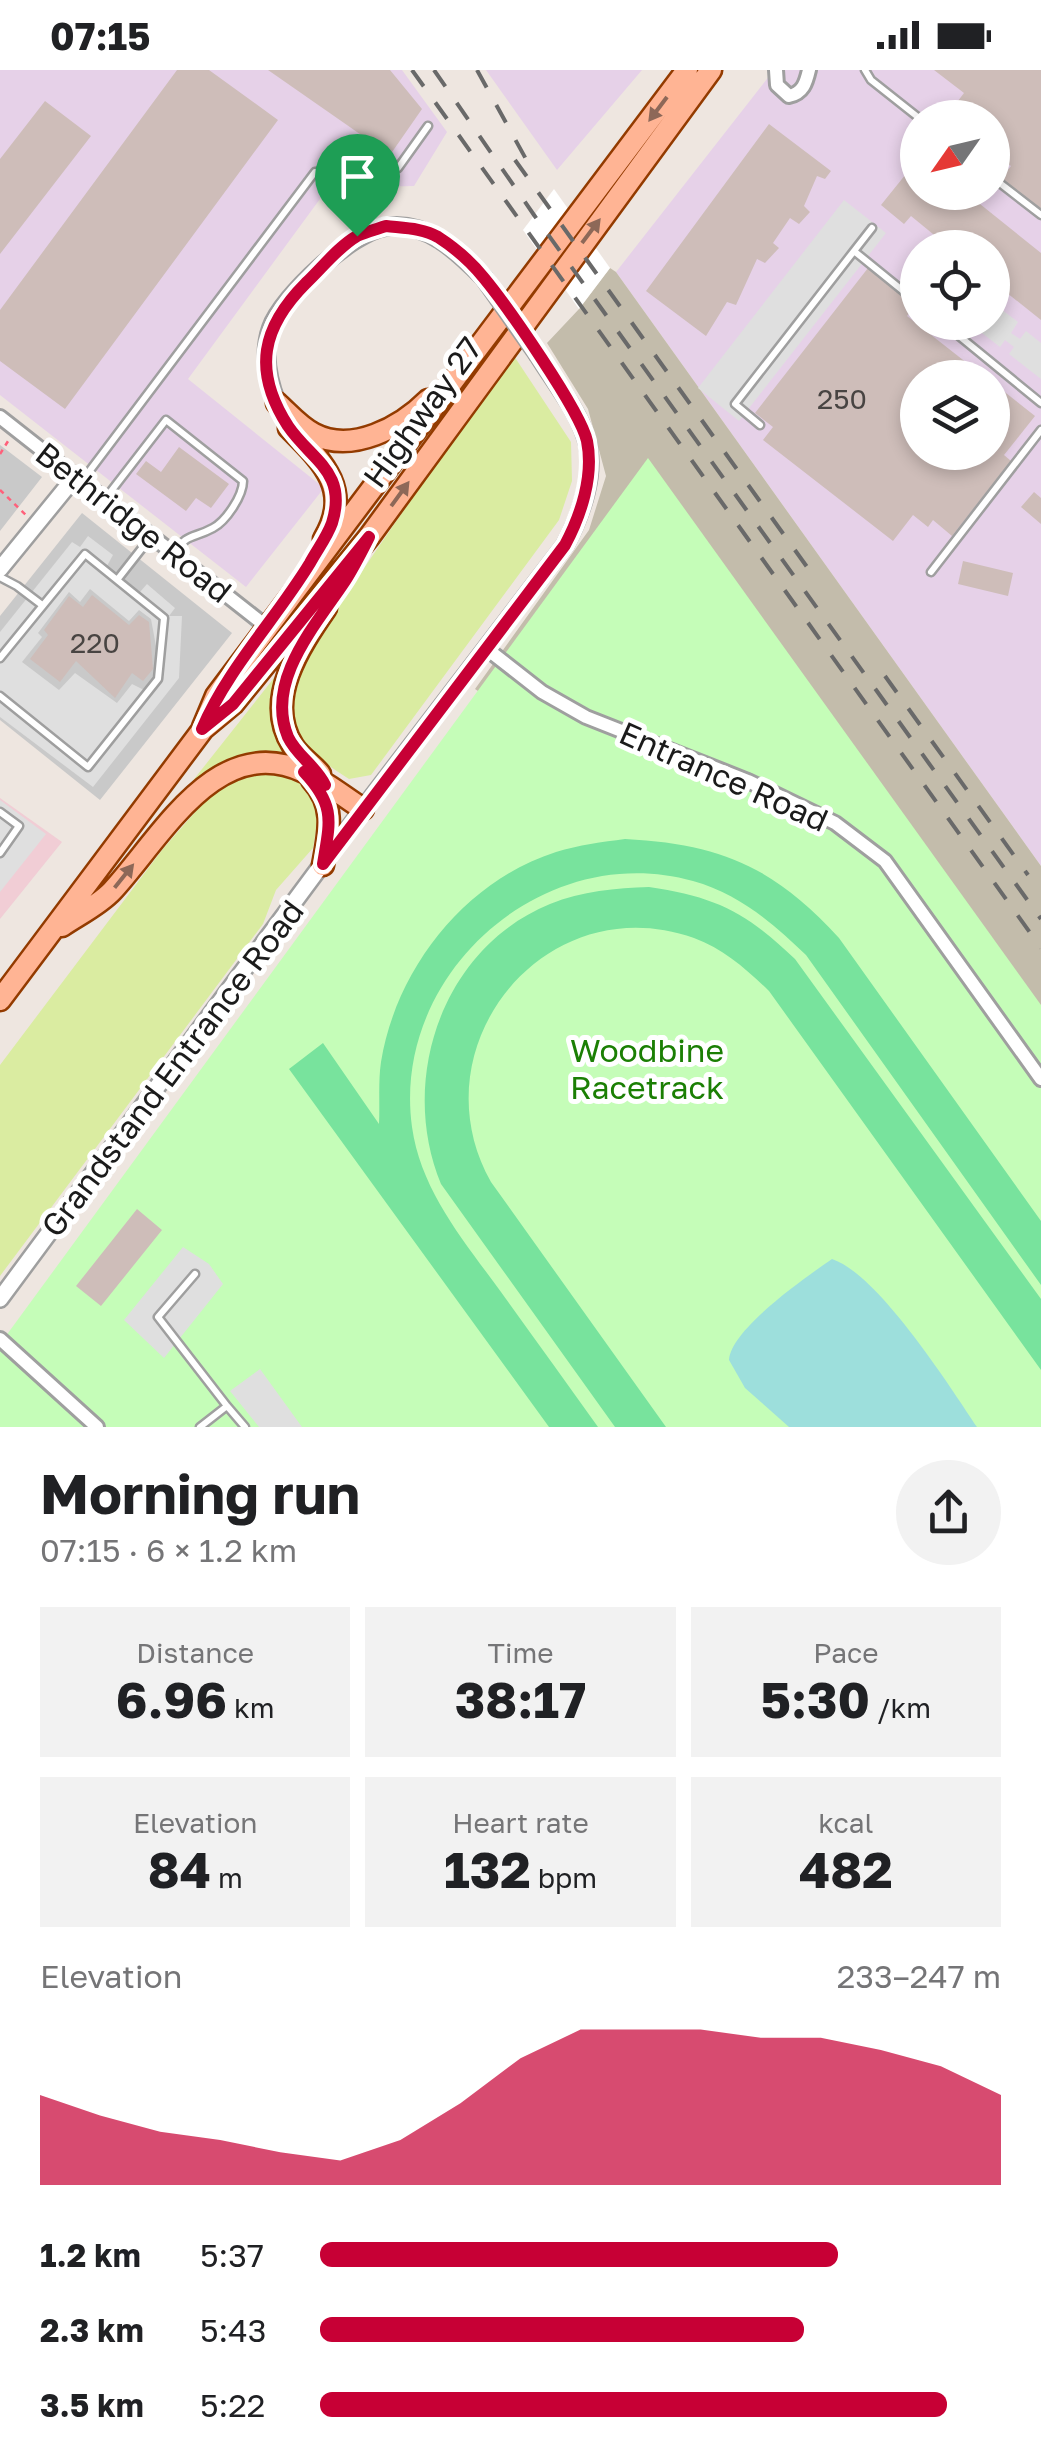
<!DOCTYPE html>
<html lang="en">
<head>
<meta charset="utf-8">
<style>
	body { margin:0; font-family:"Golos Text",sans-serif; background:#f2f2f2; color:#202124; height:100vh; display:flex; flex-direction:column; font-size:38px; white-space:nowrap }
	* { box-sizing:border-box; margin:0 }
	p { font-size:32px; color:#757577 }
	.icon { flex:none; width:55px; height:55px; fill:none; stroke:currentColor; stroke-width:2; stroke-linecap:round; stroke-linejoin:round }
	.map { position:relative; height:1357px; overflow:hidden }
	.drawer { display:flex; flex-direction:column; background:#fff; flex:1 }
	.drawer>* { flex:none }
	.needle { width:65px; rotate:236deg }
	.controls { position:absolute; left:900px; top:30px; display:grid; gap:20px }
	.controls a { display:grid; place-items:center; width:110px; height:110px; border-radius:50%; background:#fff; box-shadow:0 5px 15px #0003; font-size:50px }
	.pin { position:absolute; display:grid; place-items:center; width:85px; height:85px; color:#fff; margin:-102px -42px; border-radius:50% 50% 50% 0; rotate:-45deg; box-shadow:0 0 10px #0007 }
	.pin .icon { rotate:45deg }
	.round { display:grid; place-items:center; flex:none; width:105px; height:105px; border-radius:52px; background:#f2f2f2 }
	.overview { display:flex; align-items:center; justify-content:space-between; height:170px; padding:0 40px }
	h1 { font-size:55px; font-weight:700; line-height:75px }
	.metrics { display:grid; grid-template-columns:repeat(3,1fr); gap:15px; height:170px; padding:10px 40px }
	.metrics div { display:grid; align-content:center; border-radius:0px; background:#f2f2f2; text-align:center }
	.metrics b { font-size:50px; font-weight:700 }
	.metrics small { font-size:28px; font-weight:400 }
	.metrics p { font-size:28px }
	.chart { height:280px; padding:20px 40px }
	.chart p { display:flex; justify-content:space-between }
	.chart svg { width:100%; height:180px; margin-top:10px; fill:#c70035; opacity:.7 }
	ul { padding:0 40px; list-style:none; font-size:32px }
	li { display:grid; grid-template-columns:160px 120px 1fr; align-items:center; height:75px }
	li i { height:25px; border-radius:12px; background:#c70035 }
	.status { display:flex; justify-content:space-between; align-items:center; height:70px; padding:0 50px; background:#fff; direction:ltr }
	.status svg { height:28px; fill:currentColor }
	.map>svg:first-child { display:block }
	.commercial { fill:#f1cdd5 }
	.industrial { fill:#e6d1e8; fill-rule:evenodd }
	.religious { fill:#c9c9c9 }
	.construction { fill:#c3bcab }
	.grass { fill:#daeca1 }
	.park { fill:#c5fdb8 }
	.pitch { fill:#78e39d }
	.parking { fill:#dfdfdf; fill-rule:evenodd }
	.water { fill:#9ddfdc }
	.pier { fill:#fff }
	.building { fill:#cebdb9 }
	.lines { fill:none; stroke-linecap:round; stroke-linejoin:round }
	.service-casing { stroke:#9f9f9f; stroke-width:11 }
	.minor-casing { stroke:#9f9f9f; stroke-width:18 }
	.tertiary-casing { stroke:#9f9f9f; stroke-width:20 }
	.primary-casing { stroke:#933b00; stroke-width:25 }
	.path { stroke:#ff607a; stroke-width:2.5; stroke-dasharray:5 5; stroke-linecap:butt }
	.service { stroke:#fff; stroke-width:6 }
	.minor { stroke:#fff; stroke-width:12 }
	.tertiary { stroke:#fff; stroke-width:15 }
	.primary { stroke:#ffb494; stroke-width:20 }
	.rail { stroke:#696969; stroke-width:4; stroke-dasharray:20 20; stroke-linecap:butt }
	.tertiary-bridge-casing { stroke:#9f9f9f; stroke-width:20; stroke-linecap:butt }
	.tertiary-bridge { stroke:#fff; stroke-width:15 }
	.oneway { fill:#8d6858 }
	.route-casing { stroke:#fff; stroke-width:20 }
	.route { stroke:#c70035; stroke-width:12 }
	.labels { text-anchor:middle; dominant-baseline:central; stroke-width:10; stroke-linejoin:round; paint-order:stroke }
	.number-label { font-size:28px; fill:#484442 }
	.street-label { font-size:32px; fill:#1b1b1b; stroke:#fff }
	.park-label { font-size:32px; fill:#1b7f04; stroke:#fff }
</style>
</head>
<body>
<div class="status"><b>07:15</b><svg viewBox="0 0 49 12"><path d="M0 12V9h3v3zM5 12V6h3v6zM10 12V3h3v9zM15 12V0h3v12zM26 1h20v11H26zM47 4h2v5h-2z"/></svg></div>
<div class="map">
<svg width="1041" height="1357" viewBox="0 0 1041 1357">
	<rect width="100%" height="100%" fill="#eee6e0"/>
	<path class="commercial" d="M0,728l62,44 -62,77z"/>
	<path class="industrial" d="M0,0h402l45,62 -33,54 -86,2 -140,191 136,109 -78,99 -246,-192z
		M486,0h156l-85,100z
		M774,0h267v796l-425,-594zM918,48h74v74h-74zM918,178h74v74h-74zM918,308h74v74h-74z"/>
	<path class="religious" d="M0,375l42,32 -42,54z
		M82,443l150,120 -132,167 -100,-80v-104z"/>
	<path class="construction" d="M610,198l6,4 425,594v342l-490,-468 -76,-51 114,-159 17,-54 -18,-67 -41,-66 32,-34z"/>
	<path class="grass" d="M512,283l59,89 1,39 -13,39 -188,255 -22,4c-34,-22 -65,-41 -60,-87 1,-14 14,-31 20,-44z
		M285,594l9,94c-46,-5 -64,-1 -103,25z
		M275,703l21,6 17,17 6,16 -6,36 -37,42 -13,34 -263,352v-211l162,-215 41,-47 19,-18 23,-11z"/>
	<path class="park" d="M648,388l393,547v422h-1041v-83z"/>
	<path class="pitch" d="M625,769c96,5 149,28 214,99l202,283v64l-235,-330c-33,-32 -67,-61 -113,-74 -150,-42 -302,93 -281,246 9,64 52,114 89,165 32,45 65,90 97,135h-49l-260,-358 34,-26 56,81c1,-20 -1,-42 2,-62 15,-93 84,-181 175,-210 23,-7 46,-10 69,-13z
		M649,817c67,10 97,25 146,72l246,340v71l-272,-379c-23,-22 -45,-42 -75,-53 -149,-53 -279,109 -203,244l175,245h-51l-174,-243c-43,-104 1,-236 109,-280 32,-13 66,-16 99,-17z"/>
	<path class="parking" d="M844,130l42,33 -147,188 -41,-33z
		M993,233l25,19 -7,11 9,6 6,-8 15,12v36l-32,-25 5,-7 -9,-7 -5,7 -31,-24 23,-1z
		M88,466l25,19 -6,11 33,26 7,-8 28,24 -6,8h13l-3,62 -86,109 -93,-70v-85l72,-90 8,5zM90,519l39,32 10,-11 12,9 9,49 -16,22 -12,-6 -15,19 -42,-30 -16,17 -37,-28 20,-25 -4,-4 31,-41 11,10z
		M0,730l46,34 -46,58z
		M183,1177l26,17 14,20 -59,74 -40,-38z
		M260,1299l42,58h-43l-29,-36z"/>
	<path class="water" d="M832,1189c46,15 117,126 145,168h-188l-44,-39 -16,-28c2,-31 77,-83 103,-101z"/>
	<path class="pier" d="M554,119l56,79 -31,41 -56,-79z"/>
	<path class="building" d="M177,0h32l69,50 -213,289 -65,-48v-51z
		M268,0h122l32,39 -32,46z
		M934,0h107v141l-40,-32 10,-13 -19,-14v-34h-47l19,-25z
		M45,31l46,35 -91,118v-95z
		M769,54l62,47 -6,8 -8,-3 -13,30 6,6 -11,12 -9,-6 -17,25 6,5 -14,15 -8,-4 -21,46 -9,-3 -21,34 -60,-45z
		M918,89v33h47l76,61v67l-49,-39v-33h-42l-39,-32 -7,8 -23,-19z
		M868,198l47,37 -8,11 79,62h-68v74h74v-70l43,34 -31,39 7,6 -59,75 -19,-16 -5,7 -15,-12 -20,26 -130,-101 10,-13 -18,-14z
		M179,377l50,37 -18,24 -15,-10 -10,13 -50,-37 10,-13 15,11z
		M1034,422l7,6v26l-20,-17z
		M963,491l50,12 -5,23 -50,-12z
		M92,525l37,30 10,-10 10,7 4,47 -10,12 -11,-8 -17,25 -39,-37 -16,21 -30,-23 18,-24 -4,-5 25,-34 14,11z
		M137,1139l25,21 -61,76 -25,-20z"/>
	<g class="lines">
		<g class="service-casing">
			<path id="service" d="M865,0l6,10 48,38
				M992,107l49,38
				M854,181l18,-23
				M942,252l99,81
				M760,355l-25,-21 119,-153 64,52
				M82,411l233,-309 83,-4 30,-42
				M105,429l61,-79 77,61c0,15 -17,40 -30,47 -20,11 -25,4 -40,26
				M931,502l110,-142
				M0,507l17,9 25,19
				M117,510l33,-42
				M0,588l85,-104 79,64 -6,61 -70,88 -88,-71
				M0,742l19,14 -19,27
				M195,1204l-37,43 69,89
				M200,1357l27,-21 18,21"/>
		</g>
		<g class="minor-casing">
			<path id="minor" d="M776,0l1,15 12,11c14,-3 17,-13 20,-26
				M0,347l267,210
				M487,579l55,43 44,25 162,64 87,42 50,38 156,218
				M0,1269l97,88"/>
		</g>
		<g class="tertiary-casing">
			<path id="tertiary" d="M277,333c-9,-23 -15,-50 -6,-75 11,-32 81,-96 114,-101 41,-7 72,24 99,51
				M0,499l75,-92
				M0,1229l363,-490 202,-264c16,-30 32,-73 21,-107 -9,-29 -32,-57 -48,-83"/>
		</g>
		<g class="primary-casing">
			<path id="primary" d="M277,333c12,11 23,24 37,31 38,20 87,-7 114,-34
				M289,358c34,34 64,62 35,111
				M203,657l13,-31 471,-626
				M320,704c-8,-10 -20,-17 -27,-28 -30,-46 7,-100 33,-138
				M312,710c24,26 17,53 11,85
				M62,856c16,-11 37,-21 50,-35 49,-53 105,-160 192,-119 21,9 40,25 59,37
				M0,930l203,-271 30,-25 136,-167 342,-467"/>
		</g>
		<path class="path" d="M0,384l10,-16
			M0,420l28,27"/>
		<use href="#service" class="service"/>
		<use href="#minor" class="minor"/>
		<use href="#tertiary" class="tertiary"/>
		<use href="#primary" class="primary"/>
		<path class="rail" d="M412,0l629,878
			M434,0l100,145 507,704
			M477,0l55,100
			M515,90l300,418
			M885,606l143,199"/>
		<g class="tertiary-bridge-casing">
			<path id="tertiary-bridge" d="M484,208l54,77"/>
		</g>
		<use href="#tertiary-bridge" class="tertiary-bridge"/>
	</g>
	<defs><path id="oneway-solid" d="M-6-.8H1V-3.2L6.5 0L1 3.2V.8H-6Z" transform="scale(2.5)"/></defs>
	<g class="oneway">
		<use href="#oneway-solid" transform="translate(658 39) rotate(127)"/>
		<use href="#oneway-solid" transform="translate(591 161) rotate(-53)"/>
		<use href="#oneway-solid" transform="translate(400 424) rotate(-54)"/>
		<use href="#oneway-solid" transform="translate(124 806) rotate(-51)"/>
	</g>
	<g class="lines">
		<g class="route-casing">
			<path id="route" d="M386,156c17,2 37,2 52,11 17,11 34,26 46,41 23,28 96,132 103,163 7,35 -6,74 -22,104l-242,319c7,-43 13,-58 -19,-92l21,13c-9,-19 -28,-29 -37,-48 -23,-55 26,-110 55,-153 10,-15 18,-31 26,-47l-136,167 -31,25c26,-61 74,-110 108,-166 7,-13 17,-26 22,-40 16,-51 -21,-63 -44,-97 -36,-56 -26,-99 18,-143 16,-15 32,-36 51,-47 8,-4 20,-7 29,-10z"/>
		</g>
		<use href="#route" class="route"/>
	</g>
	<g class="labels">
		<g class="number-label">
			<text x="842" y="328">250</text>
			<text x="95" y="572">220</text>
		</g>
		<g class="street-label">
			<text transform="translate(422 342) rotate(-54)">Highway 27</text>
			<text transform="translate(134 452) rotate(38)">Bethridge Road</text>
			<text transform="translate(724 706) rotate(24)">Entrance Road</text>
			<text transform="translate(172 998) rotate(-53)">Grandstand Entrance Road</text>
		</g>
		<g class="park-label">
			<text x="647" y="980">Woodbine<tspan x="647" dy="37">Racetrack</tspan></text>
		</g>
	</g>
</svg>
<div class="controls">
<a><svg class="needle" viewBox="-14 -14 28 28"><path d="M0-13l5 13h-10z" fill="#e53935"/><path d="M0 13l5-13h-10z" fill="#757577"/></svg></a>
<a><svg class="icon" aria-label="locate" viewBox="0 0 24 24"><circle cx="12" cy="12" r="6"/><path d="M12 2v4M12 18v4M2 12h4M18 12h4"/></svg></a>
<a><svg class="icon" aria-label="layers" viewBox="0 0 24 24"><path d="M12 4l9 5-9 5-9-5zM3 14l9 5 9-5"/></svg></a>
</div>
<div class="pin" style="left:357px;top:166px;background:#1e9e55"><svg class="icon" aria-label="arrive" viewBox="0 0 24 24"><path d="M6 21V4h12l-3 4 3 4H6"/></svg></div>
</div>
<section class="drawer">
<div class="overview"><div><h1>Morning run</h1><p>07:15 · 6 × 1.2 km</p></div><a class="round"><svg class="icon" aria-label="share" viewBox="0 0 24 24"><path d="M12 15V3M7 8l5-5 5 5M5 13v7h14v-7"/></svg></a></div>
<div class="metrics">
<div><p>Distance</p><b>6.96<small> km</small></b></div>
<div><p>Time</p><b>38:17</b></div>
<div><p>Pace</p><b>5:30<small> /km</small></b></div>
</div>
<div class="metrics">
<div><p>Elevation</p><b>84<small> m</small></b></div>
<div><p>Heart rate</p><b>132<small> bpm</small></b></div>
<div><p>kcal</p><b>482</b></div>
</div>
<div class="chart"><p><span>Elevation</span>233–247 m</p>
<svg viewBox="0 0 160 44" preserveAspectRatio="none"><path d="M0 44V22L10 27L20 31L30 33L40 36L50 38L60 33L70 24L80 13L90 6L100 6L110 6L120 8L130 8L140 11L150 15L160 22V44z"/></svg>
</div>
<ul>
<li><b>1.2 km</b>5:37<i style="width:76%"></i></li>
<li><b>2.3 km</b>5:43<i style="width:71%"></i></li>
<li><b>3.5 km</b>5:22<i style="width:92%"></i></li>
</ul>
</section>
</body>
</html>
